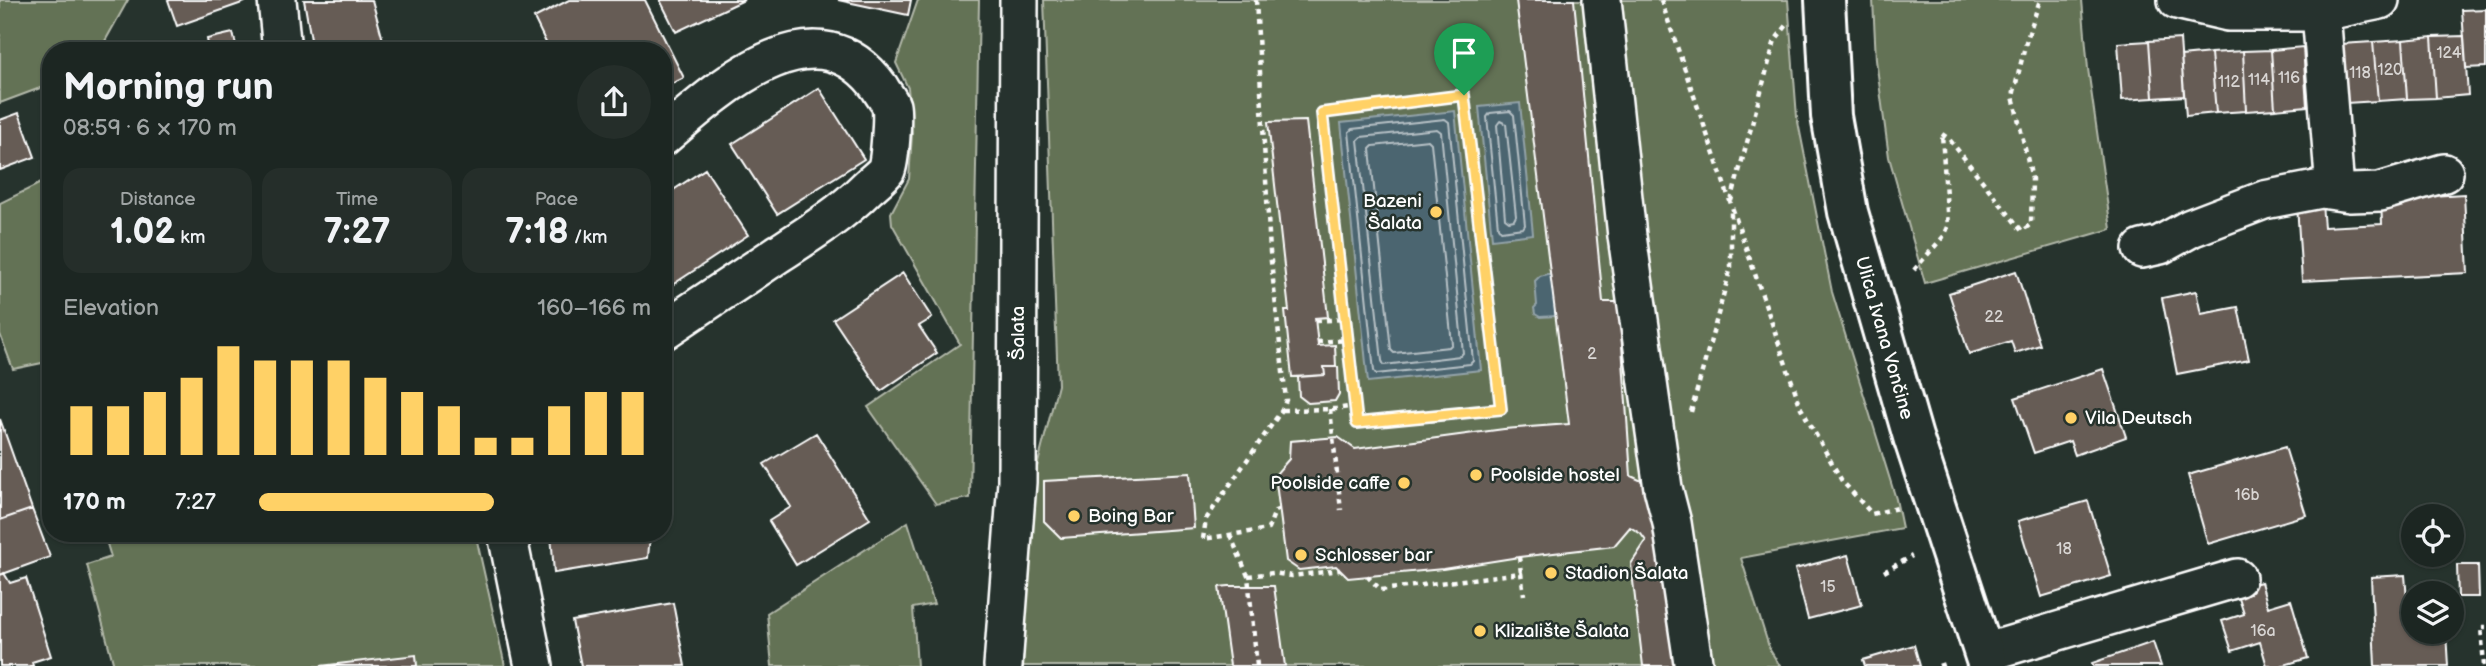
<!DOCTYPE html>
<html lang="en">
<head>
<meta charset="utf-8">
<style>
	body { margin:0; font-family:"Balsamiq Sans",sans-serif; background:#252e2a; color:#f1f3f6; height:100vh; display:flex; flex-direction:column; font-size:26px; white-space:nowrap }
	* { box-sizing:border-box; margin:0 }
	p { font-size:23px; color:#a0a5a5 }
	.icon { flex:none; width:38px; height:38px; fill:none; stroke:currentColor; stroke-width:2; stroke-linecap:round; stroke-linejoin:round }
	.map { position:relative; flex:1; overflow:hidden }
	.details { position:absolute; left:42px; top:42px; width:630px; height:500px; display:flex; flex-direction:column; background:#1c2622; border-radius:28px; box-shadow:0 2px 5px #0004,0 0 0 2px #3a4340 }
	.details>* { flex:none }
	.controls { position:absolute; left:2401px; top:504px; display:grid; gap:14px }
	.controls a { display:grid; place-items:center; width:63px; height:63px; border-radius:50%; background:#1c2622; box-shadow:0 2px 5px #0004,0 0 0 2px #3a4340; font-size:35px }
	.pin { position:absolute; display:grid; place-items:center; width:60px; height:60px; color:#fff; margin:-72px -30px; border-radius:50% 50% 50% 0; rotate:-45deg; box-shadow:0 0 7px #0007 }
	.pin .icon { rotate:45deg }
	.round { display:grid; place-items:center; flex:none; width:74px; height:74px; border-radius:37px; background:#252e2a }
	.summary { display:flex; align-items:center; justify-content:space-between; height:119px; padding:0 21px }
	h1 { font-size:38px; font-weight:700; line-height:52px }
	.metrics { display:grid; grid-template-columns:repeat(3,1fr); gap:10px; height:119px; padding:7px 21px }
	.metrics div { display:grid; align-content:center; border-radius:18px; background:#252e2a; text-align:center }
	.metrics b { font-size:35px; font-weight:700 }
	.metrics small { font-size:19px; font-weight:400 }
	.metrics p { font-size:19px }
	.chart { height:196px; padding:14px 21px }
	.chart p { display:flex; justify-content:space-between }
	.chart svg { width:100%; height:126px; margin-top:7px; stroke:#ffd166; stroke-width:6 }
	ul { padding:0 21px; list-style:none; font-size:23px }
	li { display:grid; grid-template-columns:112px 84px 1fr; align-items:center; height:52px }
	li i { height:18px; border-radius:9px; background:#ffd166 }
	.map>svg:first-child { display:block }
	.green { fill:#647254; stroke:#b2b8aa; stroke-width:2 }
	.water { fill:#4b6570; stroke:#93a3a9; stroke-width:2 }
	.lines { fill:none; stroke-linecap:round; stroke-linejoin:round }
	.shore { stroke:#b7c1c6; stroke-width:2 }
	.building { fill:#665b54; stroke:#fff; stroke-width:2 }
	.minor-casing { stroke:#fff; stroke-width:42 }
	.major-casing { stroke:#fff; stroke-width:44 }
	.path { stroke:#fff; stroke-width:4.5; stroke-dasharray:5 5; stroke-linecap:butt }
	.minor { stroke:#26332d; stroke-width:37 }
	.major { stroke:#26332d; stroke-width:38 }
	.route-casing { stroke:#fff; stroke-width:14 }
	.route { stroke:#ffd166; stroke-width:9 }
	.poi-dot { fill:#ffd166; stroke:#26332d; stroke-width:2.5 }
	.labels { text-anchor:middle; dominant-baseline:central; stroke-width:5; stroke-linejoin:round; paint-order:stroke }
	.number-label { font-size:16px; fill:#d9d6d4 }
	.poi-label { font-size:19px; fill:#fff; stroke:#26332d; text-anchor:start }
	.street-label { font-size:19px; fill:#fff; stroke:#26332d }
</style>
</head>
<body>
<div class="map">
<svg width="2486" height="666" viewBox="0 0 2486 666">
	<rect width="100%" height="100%" fill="#26332d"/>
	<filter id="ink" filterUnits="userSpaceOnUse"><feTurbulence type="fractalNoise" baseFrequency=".0143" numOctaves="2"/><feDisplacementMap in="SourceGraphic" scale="14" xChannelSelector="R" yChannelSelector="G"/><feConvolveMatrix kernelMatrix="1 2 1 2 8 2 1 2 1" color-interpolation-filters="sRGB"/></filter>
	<g filter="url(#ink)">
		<path class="green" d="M0,0h128l-24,43 2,8h-55v33l-51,19z
			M918,0h61l-9,498 -34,6 -68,-97 92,-63 -68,-120 -1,-11 18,-34 3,-45 -4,-46 -12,-25z
			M1044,0h744l9,117 35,175 64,207 6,29 -161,30 29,92 10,16h-759l15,-195 22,-86z
			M1873,0h209l6,69 23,160 -186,54 -36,-126 -13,-97z
			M51,178v195l-4,-11 -34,7 -13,-35v-131z
			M908,522l26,82 -21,4 4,58h-145l-5,-53z
			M104,534h375l-2,7 28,125h-391l-27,-101 24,-8z"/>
		<path class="water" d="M1520,103l13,131 -41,5 -13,-132z
			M1455,111l26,259 -113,12 -27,-259z
			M1547,274h23l2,41 -32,2 -5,-3 -1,-6 3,-3 -2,-24 5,-5z"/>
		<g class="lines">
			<path class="shore" d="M1510,111l4,4 11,110 -2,3 -22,3 -3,-4 -11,-110 3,-4z
				M1445,119l4,3 24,239 -3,3 -94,10 -2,-3 -25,-239 3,-3z
				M1500,121l6,3 10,92 -2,4 -5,1 -4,-3 -8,-93z
				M1437,129l4,3 22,221 -3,3 -76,9 -2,-4 -24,-221 3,-3z
				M1428,140l3,3 21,201 -3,3 -55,6 -3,-3 -21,-201 3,-3z"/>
		</g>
		<path class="building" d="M168,0h77v2l-68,24z
			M304,0h68l14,51h-73z
			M569,0h76l39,78 -21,10v-37h-113l-16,-33z
			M660,0h84l-68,32z
			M838,0h73l-3,15z
			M1516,0h58l29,302h16l12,174 26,12 31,35 6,16 14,127h-65l-12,-102 15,-23 -5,-7 -11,-7 -16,19 -95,11 -76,12 -95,9 -12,-12 -37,4 -13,-9 -11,-86 14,-16 1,-18 48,-4 17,12 149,-20 65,-5z
			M2486,9v58l-20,1 -4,-58z
			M233,33l4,16 10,-3 1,5h-24l-1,-4 -14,3 -2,-11z
			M2464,36l4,59 -32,3 -4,-61z
			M2432,37l4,61 -29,1 -4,-59z
			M2180,39l4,57 -31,2 -4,-57z
			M2403,40l4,59 -29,2 -5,-59z
			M2149,41l4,57 -31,2 -4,-57z
			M2373,42l5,59 -32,2 -5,-59z
			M2303,47l4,59 -32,3 -4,-59z
			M2271,50l4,59 -29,2 -3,-60z
			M2243,51l3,60 -30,2 -5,-60z
			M2211,53l5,60 -30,3 -5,-60z
			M819,88l45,71 -87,55 -45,-70z
			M19,113l16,44 -35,13v-50z
			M1306,121l22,196 -13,1 3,28 17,-1 1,22h-12l1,8 -33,2 -7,-66h4l-21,-189z
			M705,169l43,66 -85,56v-94z
			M2464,194l4,79 -166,8 -5,-76 25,-1 2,23 58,-3 -1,-25z
			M2016,271l24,74 -25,8 -4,-12 -42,13 -20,-61z
			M903,273l29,45 -13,8 18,27 -56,38 -48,-72z
			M2196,291l5,23 37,-7 11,53 -72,14 -15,-76z
			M1324,367h14l1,27 -4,7 -27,2 -9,-7 -1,-19 27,-2z
			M2103,369l23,68 -51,18 -5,-14 -36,12 -19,-55z
			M0,419l32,90 -32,11z
			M816,433l54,86 -74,46 -27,-44 22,-14 -27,-43z
			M2285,447l21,68 -98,29 -20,-69z
			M1190,473l4,55 -133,10 -17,-17v-40z
			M2088,501l23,75 -70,21 -23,-76z
			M32,509l18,48 -50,18v-55z
			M551,534h99l-2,24 -94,15z
			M1848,555l14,50 -54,14 -13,-50z
			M2457,565h21l1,32h-21z
			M4,573l6,10 16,-5 25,78 -19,6 1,4h-33v-91z
			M2405,575l3,37h5v20h33l2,34h-73l-4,-89z
			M2261,582l7,25 23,-7 17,58 -27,8h-14l-7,-24 -28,9 -10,-30 22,-7 -8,-25z
			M1229,586h45l11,80h-55l-11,-79z
			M673,603l12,63h-104l-9,-45z
			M2153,642l8,24h-68l-1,-3z
			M1914,645l6,21h-55l-2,-6z
			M416,655l1,11h-97z"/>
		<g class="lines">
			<g class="minor-casing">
				<path id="minor" d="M277,0l5,51
					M1602,0l25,236 36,252 9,35 21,139
					M2177,0l51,12h93l59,-12
					M2321,12l14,178
					M663,137c59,-51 154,-137 217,-49 3,6 9,12 11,18 2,10 -1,55 -5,64 -4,6 -14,13 -19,18 -27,27 -58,46 -89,66 -38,26 -77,51 -115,77
					M2142,249l18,-4 31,-17 73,-28 57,-11 29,4 30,-1 64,-19
					M507,534l27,132
					M1984,653l253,-75
					M1003,666l14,-184 2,-482"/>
			</g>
			<g class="major-casing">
				<path id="major" d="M1825,0l6,116 17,96 65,225 75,229"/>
			</g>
			<path class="path" d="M1256,0l14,252 16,148 -4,10 -76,109 -3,20 65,-10 7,-18 5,-2
				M1661,0l140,408 41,73 30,33 26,-6
				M1942,134l7,5 73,92 9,-7 1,-45 -19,-83 13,-54 14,-42
				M1731,201l44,-161 13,-16
				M1914,270l30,-34 4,-9 -6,-93
				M1316,321l29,-2
				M1317,342l31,-2
				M1330,409l11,101
				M1282,410l54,-1 19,-3 2,17 144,-14 -37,-314 -142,18 33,293
				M1691,412l40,-145v-57
				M1230,535l18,41 9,90
				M1519,557l2,16
				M1884,572l28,-16
				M1248,576l25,-3 19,3 48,-6
				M1367,576l14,14 140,-17 3,22
				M1939,666l9,-3
				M2484,666l-3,-39h5"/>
			<use href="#minor" class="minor"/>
			<use href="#major" class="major"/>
		</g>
	</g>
	<g class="lines" filter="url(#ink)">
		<g class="route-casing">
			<path id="route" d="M1464,95l37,314 -144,14 -35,-310z"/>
		</g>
		<use href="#route" class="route"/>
	</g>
	<g class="poi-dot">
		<circle cx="1436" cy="212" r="7"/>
		<circle cx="2071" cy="418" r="7"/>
		<circle cx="1476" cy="475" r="7"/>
		<circle cx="1404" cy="483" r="7"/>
		<circle cx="1074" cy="516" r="7"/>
		<circle cx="1301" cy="555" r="7"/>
		<circle cx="1551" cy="573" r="7"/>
		<circle cx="1480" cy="631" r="7"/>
	</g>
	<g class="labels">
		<g class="number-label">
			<text x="2449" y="53">124</text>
			<text x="2390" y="70">120</text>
			<text x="2360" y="73">118</text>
			<text x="2289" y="78">116</text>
			<text x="2259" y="80">114</text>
			<text x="2229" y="82">112</text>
			<text x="1994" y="317">22</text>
			<text x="1592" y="354">2</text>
			<text x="2247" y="495">16b</text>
			<text x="2064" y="549">18</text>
			<text x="1828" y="587">15</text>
			<text x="2263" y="631">16a</text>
		</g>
		<g class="poi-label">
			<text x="1422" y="201" text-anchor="end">Bazeni<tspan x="1422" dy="22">Šalata</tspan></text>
			<text x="2085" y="418">Vila Deutsch</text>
			<text x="1490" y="475">Poolside hostel</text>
			<text x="1390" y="483" text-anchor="end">Poolside caffe</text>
			<text x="1088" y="516">Boing Bar</text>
			<text x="1315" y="555">Schlosser bar</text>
			<text x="1565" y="573">Stadion Šalata</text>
			<text x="1494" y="631">Klizalište Šalata</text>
		</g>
		<g class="street-label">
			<text transform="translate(1018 333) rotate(-90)">Šalata</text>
			<text transform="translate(1884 338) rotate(74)">Ulica Ivana Vončine</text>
		</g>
	</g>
</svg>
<div class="controls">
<a><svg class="icon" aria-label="locate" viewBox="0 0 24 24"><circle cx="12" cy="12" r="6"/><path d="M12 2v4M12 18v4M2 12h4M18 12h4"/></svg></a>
<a><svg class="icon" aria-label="layers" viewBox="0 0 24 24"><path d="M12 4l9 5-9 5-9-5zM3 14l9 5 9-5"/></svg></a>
</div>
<div class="pin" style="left:1464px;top:95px;background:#1e9e55"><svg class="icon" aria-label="arrive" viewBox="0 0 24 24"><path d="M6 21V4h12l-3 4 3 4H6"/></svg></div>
<section class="details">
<div class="summary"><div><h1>Morning run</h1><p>08:59 · 6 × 170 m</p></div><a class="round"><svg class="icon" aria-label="share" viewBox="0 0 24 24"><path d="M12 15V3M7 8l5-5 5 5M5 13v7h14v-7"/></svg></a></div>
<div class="metrics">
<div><p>Distance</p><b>1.02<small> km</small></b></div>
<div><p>Time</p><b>7:27</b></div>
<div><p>Pace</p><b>7:18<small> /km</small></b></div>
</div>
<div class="chart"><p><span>Elevation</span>160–166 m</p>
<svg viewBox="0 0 160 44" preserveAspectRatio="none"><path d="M5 44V27M15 44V27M25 44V22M35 44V17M45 44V6M55 44V11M65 44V11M75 44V11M85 44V17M95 44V22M105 44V27M115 44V38M125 44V38M135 44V27M145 44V22M155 44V22"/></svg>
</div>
<ul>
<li><b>170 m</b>7:27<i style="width:60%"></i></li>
</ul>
</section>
</div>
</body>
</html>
